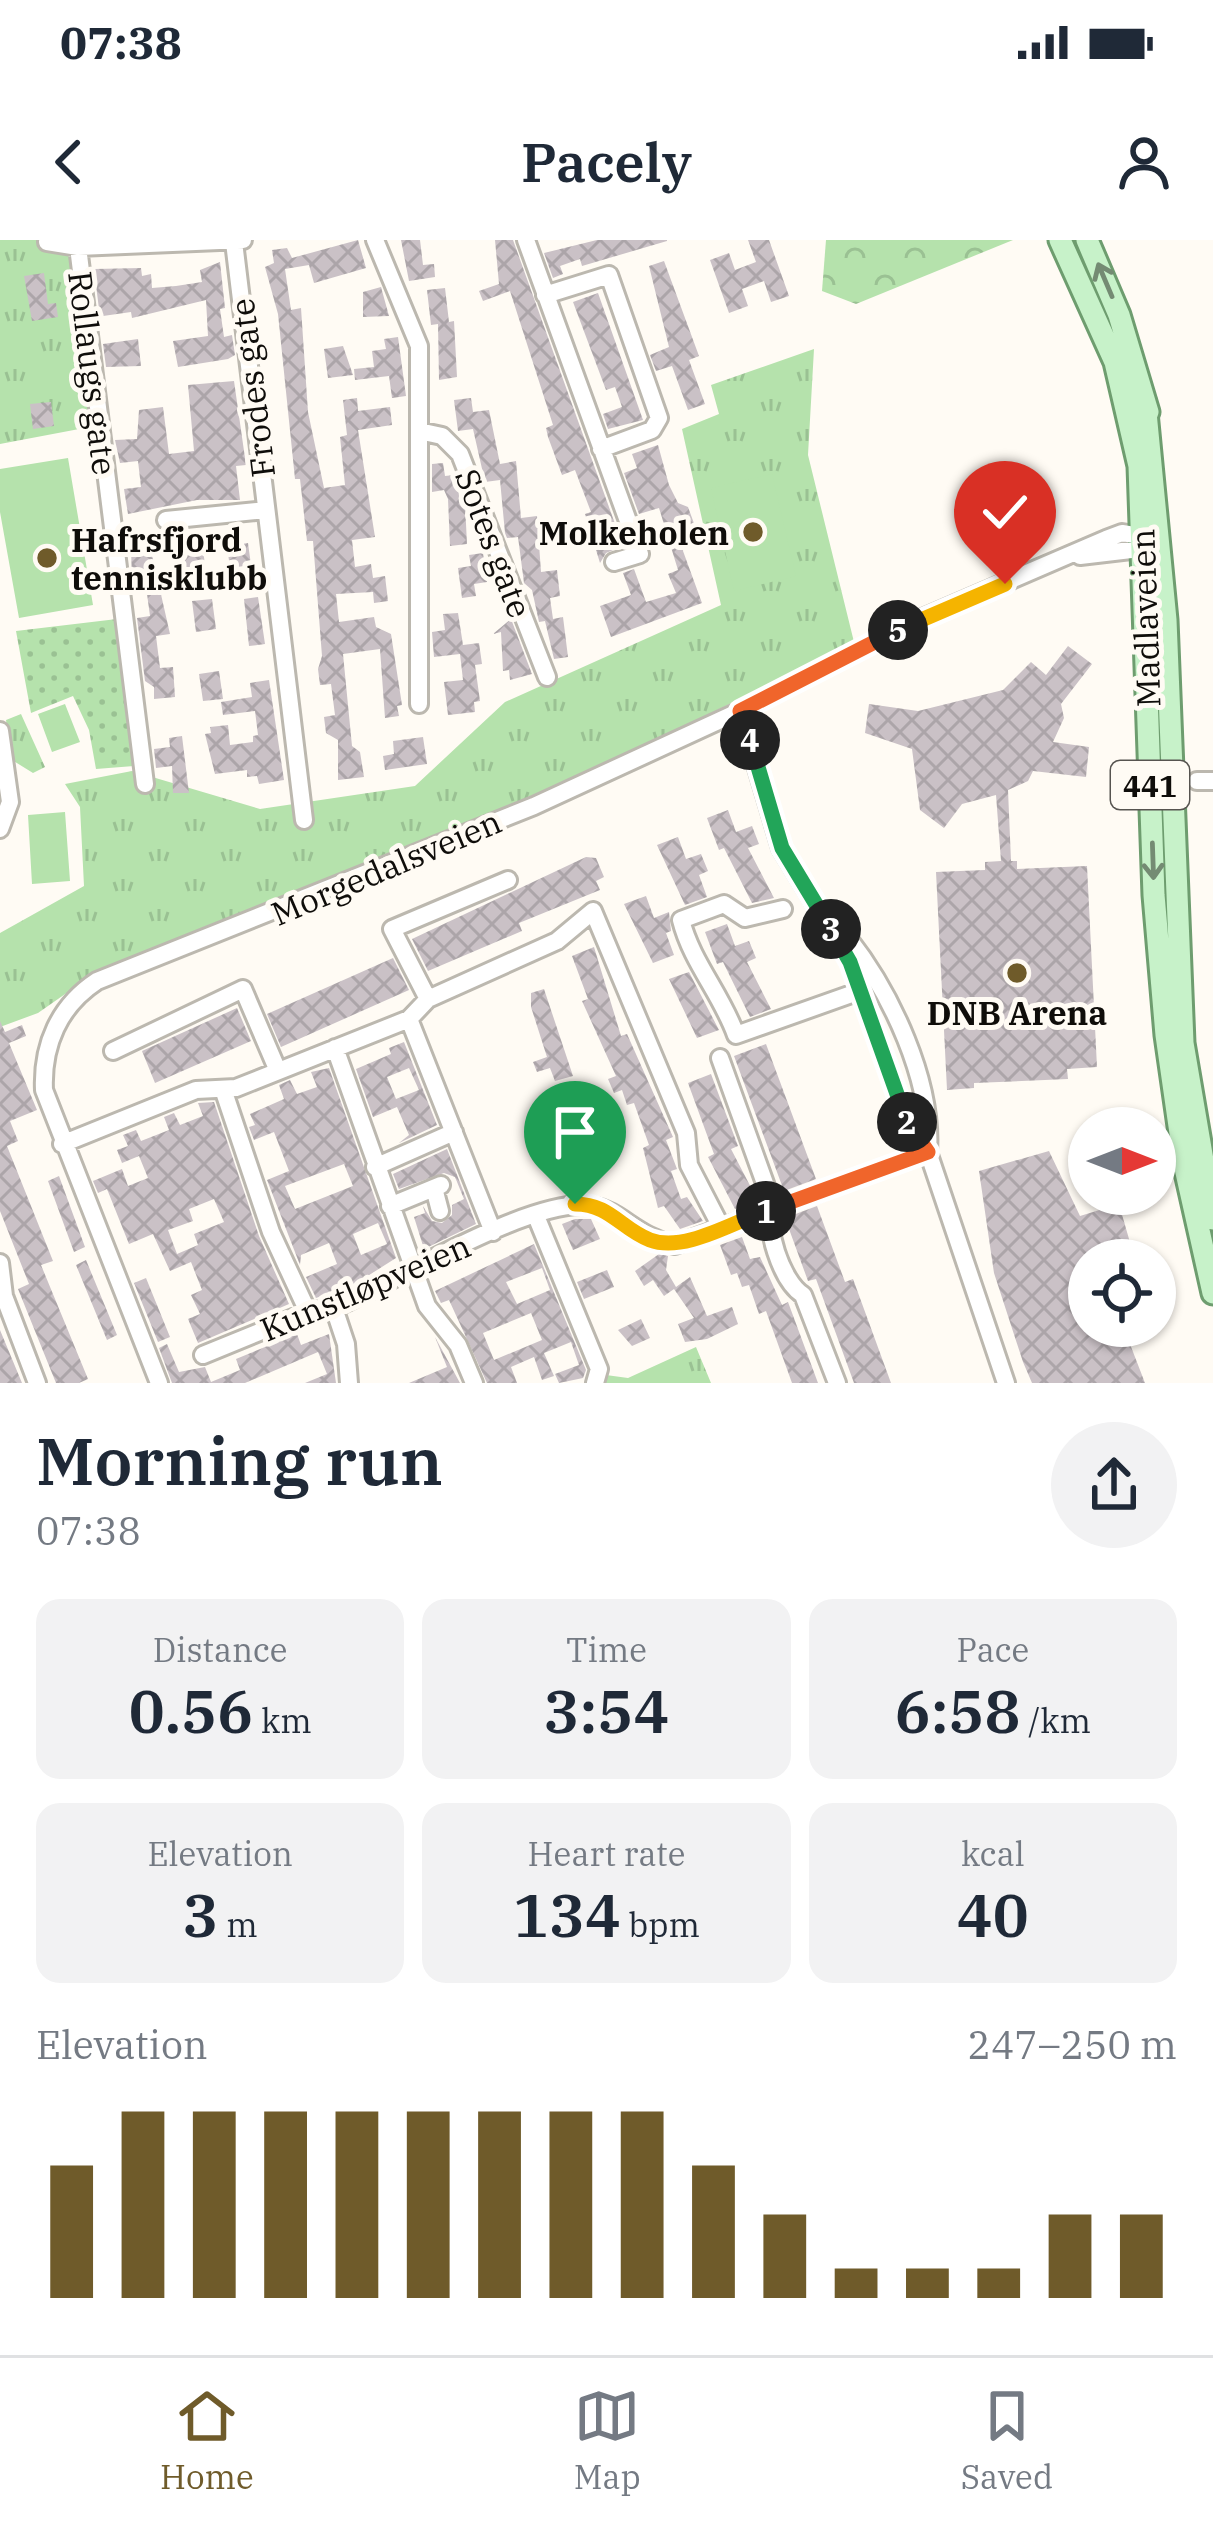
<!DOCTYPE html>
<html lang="en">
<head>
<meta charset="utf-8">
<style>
	body { margin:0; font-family:"IBM Plex Serif",serif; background:#f2f2f3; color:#1f2937; height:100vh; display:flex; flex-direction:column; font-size:45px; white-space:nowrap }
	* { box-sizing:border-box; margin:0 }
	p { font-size:39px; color:#747a83 }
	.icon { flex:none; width:66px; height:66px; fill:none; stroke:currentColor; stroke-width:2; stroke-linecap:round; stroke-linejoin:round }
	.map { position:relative; height:1143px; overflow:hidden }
	.sheet { display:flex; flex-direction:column; background:#fff; flex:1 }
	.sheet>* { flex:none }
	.needle { width:78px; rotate:90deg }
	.tools { position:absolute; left:1068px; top:867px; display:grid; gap:24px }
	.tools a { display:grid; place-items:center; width:108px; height:108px; border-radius:50%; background:#fff; box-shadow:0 3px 9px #0004; font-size:60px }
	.pin { position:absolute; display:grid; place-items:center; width:102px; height:102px; color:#fff; margin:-123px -51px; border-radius:50% 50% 50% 0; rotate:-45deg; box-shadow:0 0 12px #0007 }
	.pin .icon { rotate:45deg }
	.km { position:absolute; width:60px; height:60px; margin:-30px; border-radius:50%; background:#222; color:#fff; font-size:33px; line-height:60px; text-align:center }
	.round { display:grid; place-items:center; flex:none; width:126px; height:126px; border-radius:63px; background:#f2f2f3 }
	.head { display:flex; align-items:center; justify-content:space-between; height:204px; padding:0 36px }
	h1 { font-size:66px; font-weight:600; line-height:90px }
	.metrics { display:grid; grid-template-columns:repeat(3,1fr); gap:18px; height:204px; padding:12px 36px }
	.metrics div { display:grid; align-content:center; border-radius:24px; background:#f2f2f3; text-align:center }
	.metrics b { font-size:60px; font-weight:600 }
	.metrics small { font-size:33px; font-weight:400 }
	.metrics p { font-size:33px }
	.chart { height:336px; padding:24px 36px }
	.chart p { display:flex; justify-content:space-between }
	.chart svg { width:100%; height:216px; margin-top:12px; stroke:#6f5b2a; stroke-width:6 }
	.status { display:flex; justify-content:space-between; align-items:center; height:84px; padding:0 60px; background:#fff; direction:ltr }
	.status svg { height:33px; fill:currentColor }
	header { display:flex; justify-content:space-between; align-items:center; height:156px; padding:0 36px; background:#fff; font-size:54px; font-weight:600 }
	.tab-bar { display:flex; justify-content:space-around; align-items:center; height:168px; border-top:3px solid #e0e1e3; background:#fff; font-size:33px; color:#747a83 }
	.tab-bar a { display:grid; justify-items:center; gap:6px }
	.tab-bar .on { color:#6f5b2a }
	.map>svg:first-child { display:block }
	.grass { fill:url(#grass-dots) }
	.forest { fill:url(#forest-crowns) }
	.park { fill:url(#park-tufts) }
	.pitch { fill:#b5e2ac }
	.building { fill:url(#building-cross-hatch); fill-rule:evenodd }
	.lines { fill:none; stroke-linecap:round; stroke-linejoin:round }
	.minor-casing { stroke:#bcb8af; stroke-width:22 }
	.major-casing { stroke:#6e9d6f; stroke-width:27 }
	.minor { stroke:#fff; stroke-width:16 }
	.major { stroke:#c7f2c9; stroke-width:21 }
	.oneway { stroke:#748b73 }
	.split-1-casing { stroke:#fff; stroke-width:24 }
	.split-2-casing { stroke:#fff; stroke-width:24 }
	.split-3-casing { stroke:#fff; stroke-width:24 }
	.split-4-casing { stroke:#fff; stroke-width:24 }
	.split-5-casing { stroke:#fff; stroke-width:24 }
	.split-6-casing { stroke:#fff; stroke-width:24 }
	.split-1 { stroke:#f5b400; stroke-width:15 }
	.split-2 { stroke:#f0652b; stroke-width:15 }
	.split-3 { stroke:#22a559; stroke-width:15 }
	.split-4 { stroke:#22a559; stroke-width:15 }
	.split-5 { stroke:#f0652b; stroke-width:15 }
	.split-6 { stroke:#f5b400; stroke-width:15 }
	.poi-dot { fill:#6f5b2a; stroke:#fffbf4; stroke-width:4.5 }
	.labels { text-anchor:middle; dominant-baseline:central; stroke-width:10; stroke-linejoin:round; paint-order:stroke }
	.shield { fill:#fffbf4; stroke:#575450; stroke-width:3 }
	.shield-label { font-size:30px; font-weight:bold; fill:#0f0d0a }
	.street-label { font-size:33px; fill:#0f0d0a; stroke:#fffbf4 }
	.poi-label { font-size:33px; font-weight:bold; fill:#0f0d0a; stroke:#fffbf4; text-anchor:end }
</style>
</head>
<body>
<div class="status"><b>07:38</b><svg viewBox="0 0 49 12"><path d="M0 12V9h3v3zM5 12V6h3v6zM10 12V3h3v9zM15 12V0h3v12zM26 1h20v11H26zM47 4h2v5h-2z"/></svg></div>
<header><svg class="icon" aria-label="back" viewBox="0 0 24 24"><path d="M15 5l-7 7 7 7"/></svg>Pacely<svg class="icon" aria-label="person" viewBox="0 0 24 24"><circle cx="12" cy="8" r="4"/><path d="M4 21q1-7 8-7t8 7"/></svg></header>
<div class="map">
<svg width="1213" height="1143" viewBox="0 0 1213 1143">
	<defs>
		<pattern id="grass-dots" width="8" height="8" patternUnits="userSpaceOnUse" patternTransform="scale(3)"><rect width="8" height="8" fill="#b5e2ac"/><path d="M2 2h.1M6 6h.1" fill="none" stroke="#9ac193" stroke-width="1.8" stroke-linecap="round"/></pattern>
		<pattern id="forest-crowns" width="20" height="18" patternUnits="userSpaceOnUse" patternTransform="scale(3)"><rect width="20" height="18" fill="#b5e2ac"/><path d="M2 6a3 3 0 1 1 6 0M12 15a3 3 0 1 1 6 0" fill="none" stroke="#9ac193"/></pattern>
		<pattern id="park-tufts" width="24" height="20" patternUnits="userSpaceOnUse" patternTransform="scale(3)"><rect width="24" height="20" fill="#b5e2ac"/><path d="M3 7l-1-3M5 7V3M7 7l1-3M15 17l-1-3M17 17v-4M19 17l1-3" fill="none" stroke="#9ac193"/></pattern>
		<pattern id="building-cross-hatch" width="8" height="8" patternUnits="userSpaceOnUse" patternTransform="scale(3)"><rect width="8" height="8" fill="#cac1c6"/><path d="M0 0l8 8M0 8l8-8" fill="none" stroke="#aca5a9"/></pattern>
	</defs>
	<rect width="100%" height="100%" fill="#fffbf4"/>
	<path class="grass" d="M117,379l17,147 -38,3 -7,-39 -16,-34 -42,17 -15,-82z"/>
	<path class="forest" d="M826,0h187l-157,64 -34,-13z"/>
	<path class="park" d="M0,0h58l15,23 22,163 -95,18z
		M814,109l-6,106 46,187 -285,142 -491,201 -40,28 -38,14v-94l84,-47 -4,-79 -15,-23 67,-13 128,38 155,-23 90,-84 216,-97 -39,-176 37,-15 -8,-29z
		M21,474l24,53 -12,6 -21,-13 -6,-40z
		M696,1107l15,36h-109l4,-8 22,3z"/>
	<path class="pitch" d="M68,218l25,147 -74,13 -19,-106v-43z
		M772,234l24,102 -62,15 -23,-103z
		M65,464l15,38 -28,10 -14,-38z
		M65,572l5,69 -38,3 -4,-69z"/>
	<path class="building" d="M358,0l8,28 -52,15 -5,-18 -24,4 6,41 10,-2 7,104 16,76 21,-3 -5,-48 7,-2 -4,-35 14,-2 1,13 32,-4 2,18 -34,5 17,107 -23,3 3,27 16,-3 2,14 12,-2 3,25 -14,2 -1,-11 -37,2 3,28 35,-5 2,10 15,7 11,71 -5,1 2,10 -14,2 -5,-69 -37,5 9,92 8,6 4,25 -26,3v-40l-12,-7 -2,-16 11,-2 -4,-31 -11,1 -2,-16 4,-13 -9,-115h-6l-7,-62h-5l-17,-165 -13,-47 9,-4 -2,-13 15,-2 5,10z
		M401,0h19l3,25 11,-1 1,13 -26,4z
		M495,0h18l110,306 -17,7 -6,10 -15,-49 6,-2 -16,-42 -13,5 -14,-38 -2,-9 7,-3 -43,-134 -27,10 -4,-10 20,-7z
		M597,0h70v1l-85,25 -2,-7 -20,7 3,8 -10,4 -9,-25z
		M748,0h21l20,56 -18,6 -7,-21 -22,8 6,17 -19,7 -19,-53 19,-7 6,17 21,-8z
		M664,21l35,95 -10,4 16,44 -17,6 -16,-44 -16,5 -6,-16 19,-8 -20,-81z
		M220,22l5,46 -5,1 4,28 8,-2 3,20 -7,4 -50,8 -5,-26 35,-5 -2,-36 -74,18 -1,-6 -28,4 -4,-7 -5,-40 47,-1 1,8 9,-2 1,14 24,-2 26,-4 -2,-12z
		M44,33l4,31 8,-1 2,14 -26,4 -8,-45z
		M381,47l8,29 -26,1v-25z
		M445,48l4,34 5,-1 3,56 -18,3 -1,-56 -7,1 -4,-35z
		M598,53l45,127 -35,9 -5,-15 19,-7 -7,-20 -9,3 -33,-88z
		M398,97l8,59 -14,2 -3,-22 -34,4 -1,-11 20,-2 -2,-16 14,-2 -2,-10z
		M138,99l3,27 -35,1 -3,-23z
		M343,106l10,29 -25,3 -4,-29z
		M234,141l12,84 -10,1 4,34h-43l-69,14 -4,-25 17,-2 -3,-26 -18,2 -5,-23 22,-1 2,-29 24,-3 6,47 25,-3 -6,-66z
		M471,158l2,14 16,-2 11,54 16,-3 5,57 16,-2 4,56 16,-2 3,26 -10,2 3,21 10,-2 5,40 -14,2 -9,-38 -6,1 -7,-32 -8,-7 -6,-46 -11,1 -2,-5 -5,-53 -15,2 -12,-53 -15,2 -4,-31z
		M51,162l3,24 -21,3 -3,-25z
		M658,205l11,40 9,18 10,4 11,30 -15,6 -1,8 19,52 -91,34 -11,-31 31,-11 -8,-22 11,-4 12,33 30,-9 -8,-19 10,-4 -19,-62 -20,6 -15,-41 13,-5 -5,-14z
		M443,223l2,13 9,-1 3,5 3,24 5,-1 2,41 -17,2 -2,-47 -4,-9 -12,2v-28z
		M202,299l4,36 -20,2 -4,-36z
		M248,303l3,22 -21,3 -3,-22z
		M150,306l20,88 -14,2 4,32 13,-1 2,30 -21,2v-12l-9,-6 -8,-63 13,-2 -3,-22 -7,1 -2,-16h-6l-1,-30z
		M483,313l4,29 -13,2 2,12 -14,2 -4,-30 13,-2 -2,-11z
		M258,357l7,47 -16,2 -5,-47z
		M212,359l4,30 -20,3 -4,-31z
		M458,373l5,32 16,-2 3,21 -7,1 5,36 -6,1 1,10 -27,3 -4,-33 19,-2 -3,-26 -26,3 -2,-25 13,-2 -2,-16z
		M511,379l21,55 -22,6 -1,-10 -6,1 -2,-39 -8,2z
		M1068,406l24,18 -31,40 3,14 -11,24 36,5 -3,30 -53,-6 -5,10 -20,9 3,71h6v8l70,-3 10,201 -30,2 1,10 -94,4v5l-27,2 -11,-218 49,-2v-8l16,-1 -5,-66 -34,9 -18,24 -24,-18 -8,-61 -47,-16 4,-29 49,7 85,-21 28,-28 15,13z
		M219,431l4,28 -20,2 -4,-27z
		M269,440l15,100 -25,4 -2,-8 -10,1v-7l-32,4 -10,-40 6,-1 -1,-6 18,-2 2,20 23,-3v-6l5,-1 -3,-24 -32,4 -2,-13 31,-5 -2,-14z
		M182,496l7,57h-16l-1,-27 -16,2 -2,-19 16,-2 -1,-9z
		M423,497l4,27 -42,6 -2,-14 11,-2 -1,-13z
		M728,570l8,22 16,-6 7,18 -11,4 26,50 -22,5 -28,-55 -5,2 -12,-32z
		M678,597l8,22 15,-5 7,17 -9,4 8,22 -22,8 -28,-60z
		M586,617l10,1 8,19 -8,4 4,9 -81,33 3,8 -94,40 -16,-32z
		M646,656l8,22 15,-6 2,19 -5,2 8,22 -21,8 -29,-59z
		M727,684l8,22 14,-5 7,17 -9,4 24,47 -21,8 -27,-55 -6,2 -12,-32z
		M594,707l27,89 6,-2 46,103 -7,3 11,29 -6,2 10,28 6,-2 16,24 -23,8 -16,-23 -6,2 -15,-60 6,-3 -15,-42 -7,2 -5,-15 -8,3 -6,-14 8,-3 -34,-75 6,-2 -16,-43z
		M393,718l16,32 -128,57 -14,-33z
		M689,732l30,58 -22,8 -28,-59z
		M544,749l29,87 -18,5 -5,-13 -13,4 -4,-10 14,-5 -16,-50v-14z
		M237,768l14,33 -96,42 -13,-32z
		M0,781l5,11 17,-7 4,11 -17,7 28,67 -27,11 8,20 -11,5 46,115 -12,4 47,114 -9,4h-23l-38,-94 11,-5 -29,-73z
		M404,802l33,83 -38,18 10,-8 -12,-28 -24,10 -17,-48 35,-15 -2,-6zM409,828l10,22 -23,9 -9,-22z
		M766,804l50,135 -32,12 -50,-135z
		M329,828l67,190 -41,26 -39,14 -10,-21 31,-13 -8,-21 -28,12 -1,10 -33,-85 22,-9 -15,-39 -20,8 -5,-13 6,-2 -5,-11 34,-15 -5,-14 11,-5 7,14 20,-7 -6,-15zM344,924l9,22 -58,23 -10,-23zM378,983l9,21 -26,11 -8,-21z
		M711,834l27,72 -7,3 27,52 -23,8 -27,-52 6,-3 -26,-71z
		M595,860l5,14 -12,4 3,10 -5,1 17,39 -12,5 -32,-56z
		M214,862l45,134 30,68 -91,39 -10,-24 12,-5 -9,-19 11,-5 -11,-28 -21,9 -17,-37 -24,10 -22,-55 -9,4 -5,-12 29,-12 6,17 20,-8 -9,-22 -17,7 -5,-13 11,-4 -5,-11 13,-5 5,11 28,-11 -5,-13 10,-4 6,12 23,-9 -5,-13zM214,959l10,23 -30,12 4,11 -21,9 -9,-24 25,-9 -4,-12z
		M447,909l29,75 -52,25 -10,-32 11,-4 -2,-7 9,15 10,2 10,-8v-10l12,-6 -9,-22 -11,-4 -45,16 -6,-15z
		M1049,911l31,65 39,-12 16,56h-46v66h34l22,57h-113l-9,-21 -29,-89 -15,-102z
		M59,936l26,71 -11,5 -26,-71z
		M817,966l28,76 8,-3 38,104h-37l-38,-104 -8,2 -23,-63z
		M575,979h16l9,20 -27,11 -11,-26z
		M742,997l8,22 10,-2 22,48 6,-3 30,81h-26l-26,-72 -7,3 -10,-29 -7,2 -5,-14 -6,2 -11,-30z
		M534,1004l52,126 -3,8 -24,5 -4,-9 24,-9 -8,-23 -27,11 10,23 -12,4 -8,-23 -23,10 6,16h-30l-38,-83 -8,3 -6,-12zM542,1028l8,22 -33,14 -11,-22zM531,1073l11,27 -48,20 -11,-27z
		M659,1014l9,2 -2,14 10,17 14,-10 17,39 25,-9 6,17 -31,15 -22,3 -7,-18 16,-6 -20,-29 -10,7 -11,-16 -9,6 -9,-15z
		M86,1020l31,75 -10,5 -31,-75z
		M607,1030l7,17 -30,12 -7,-17z
		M146,1038l24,59 -12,5 -24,-59z
		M641,1079l9,19 -18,8 -14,-16z
		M0,1090l22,53h-22z
		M297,1094l4,11 28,-11 7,49h-31l22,-9 -9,-22 -73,31h-73l-13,-35 8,-4 12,28 26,-5 6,15 29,-12 -4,-11z
		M435,1097l25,46h-51l38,-16z"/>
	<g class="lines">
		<g class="minor-casing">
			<path id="minor" d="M375,0l44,106v358
				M526,0l114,314 -26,8
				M47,2l31,5 165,-7
				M234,2l70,578
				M78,7l67,537
				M545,55l64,-20 50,143 -7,12 -51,19
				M419,191l23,5 18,18 87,223
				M166,280l100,-10
				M1080,316l68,-8
				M740,471l41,137 69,113 57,161 21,30 78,231
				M0,491l10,71 -10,27
				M1197,541h16
				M783,669l-38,9 -21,-14 -43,16c11,43 40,73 55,115l124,-44
				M848,698c43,55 85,143 80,214
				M428,759l-36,-70 116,-49
				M409,779l84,213
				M335,808l92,258 31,39 16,38
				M113,811l130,-62 35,82
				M720,818l51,142c-7,26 10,81 32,95l34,88
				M223,849l48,143 37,80
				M62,904l134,-54 40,-2 173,-69 19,-20 129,-58 36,-30 93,222 3,32 32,62
				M375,927l79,-35
				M434,948l6,23
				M390,966l51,-21
				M536,976l63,153 -4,14
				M0,1023l4,33 33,87
				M334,1068l12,36 3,39
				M203,1115l105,-43 26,-4c58,-25 201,-113 258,-102 30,5 44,31 83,39l253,-93
				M159,1143l-115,-293c-2,-45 15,-84 53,-109l437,-175 206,-95 178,-91 188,-81 16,-6 31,5"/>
		</g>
		<g class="major-casing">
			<path id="major" d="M1060,0l55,122 24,104 15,429 12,140 19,133 28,125
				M1087,0l32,75 29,97
				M1145,162l21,218 17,423 30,176"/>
		</g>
		<use href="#minor" class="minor"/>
		<use href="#major" class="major"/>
	</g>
	<defs><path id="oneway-shaft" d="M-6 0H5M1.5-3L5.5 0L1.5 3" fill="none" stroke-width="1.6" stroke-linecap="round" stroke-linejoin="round" transform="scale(3)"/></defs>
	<g class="oneway">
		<use href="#oneway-shaft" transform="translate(1105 40) rotate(-113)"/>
		<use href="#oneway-shaft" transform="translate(1153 621) rotate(88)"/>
	</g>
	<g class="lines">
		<g class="split-1-casing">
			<path id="split-1" d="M575,964c35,0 46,25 75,36 34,13 83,-18 116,-29"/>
		</g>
		<g class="split-2-casing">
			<path id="split-2" d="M766,971l162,-59 -21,-30"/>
		</g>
		<g class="split-3-casing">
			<path id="split-3" d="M831,689l19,33 57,160"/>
		</g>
		<g class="split-4-casing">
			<path id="split-4" d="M750,500l32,108 49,81"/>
		</g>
		<g class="split-5-casing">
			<path id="split-5" d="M750,500l-10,-29 158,-81"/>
		</g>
		<g class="split-6-casing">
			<path id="split-6" d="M898,390l107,-46"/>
		</g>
		<use href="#split-1" class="split-1"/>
		<use href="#split-2" class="split-2"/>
		<use href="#split-3" class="split-3"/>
		<use href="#split-4" class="split-4"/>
		<use href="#split-5" class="split-5"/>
		<use href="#split-6" class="split-6"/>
	</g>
	<g class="poi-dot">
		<circle cx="753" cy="292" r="12"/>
		<circle cx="47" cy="318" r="12"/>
		<circle cx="1017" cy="733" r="12"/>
	</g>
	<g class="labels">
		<rect class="shield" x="1111" y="521" width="78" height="48" rx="9"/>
		<g class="shield-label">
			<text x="1150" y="545">441</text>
		</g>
		<g class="street-label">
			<text transform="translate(93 133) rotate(83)">Rollaugs gate</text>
			<text transform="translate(252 148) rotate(-97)">Frodes gate</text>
			<text transform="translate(494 303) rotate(69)">Sotes gate</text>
			<text transform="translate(1145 378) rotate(-92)">Madlaveien</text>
			<text transform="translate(386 627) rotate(-23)">Morgedalsveien</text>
			<text transform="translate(365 1047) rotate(-23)">Kunstløpveien</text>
		</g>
		<g class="poi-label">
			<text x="729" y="292">Molkeholen</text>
			<text x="71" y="299" text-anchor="start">Hafrsfjord<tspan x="71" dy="38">tennisklubb</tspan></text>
			<text x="1017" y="772" text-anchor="middle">DNB Arena</text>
		</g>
	</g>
</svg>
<div class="tools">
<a><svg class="needle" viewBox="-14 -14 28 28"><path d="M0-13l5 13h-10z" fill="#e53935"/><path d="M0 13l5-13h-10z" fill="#747a83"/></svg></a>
<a><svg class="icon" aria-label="locate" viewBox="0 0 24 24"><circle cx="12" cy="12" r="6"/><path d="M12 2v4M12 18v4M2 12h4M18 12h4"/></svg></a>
</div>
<div class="pin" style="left:575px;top:964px;background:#1e9e55"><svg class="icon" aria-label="arrive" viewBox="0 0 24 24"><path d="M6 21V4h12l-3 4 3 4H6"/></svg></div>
<div class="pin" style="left:1005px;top:344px;background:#d93025"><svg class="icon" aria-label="check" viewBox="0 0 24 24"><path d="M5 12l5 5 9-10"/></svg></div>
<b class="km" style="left:766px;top:971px">1</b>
<b class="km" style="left:907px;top:882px">2</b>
<b class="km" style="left:831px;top:689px">3</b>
<b class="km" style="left:750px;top:500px">4</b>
<b class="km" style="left:898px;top:390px">5</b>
</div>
<section class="sheet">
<div class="head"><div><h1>Morning run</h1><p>07:38</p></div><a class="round"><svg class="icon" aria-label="share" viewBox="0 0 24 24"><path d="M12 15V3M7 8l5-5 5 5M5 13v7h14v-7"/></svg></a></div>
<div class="metrics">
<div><p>Distance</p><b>0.56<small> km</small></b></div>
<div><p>Time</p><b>3:54</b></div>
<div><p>Pace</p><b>6:58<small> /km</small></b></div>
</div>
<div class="metrics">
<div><p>Elevation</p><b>3<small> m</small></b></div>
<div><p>Heart rate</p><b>134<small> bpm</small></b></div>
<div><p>kcal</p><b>40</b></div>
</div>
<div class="chart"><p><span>Elevation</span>247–250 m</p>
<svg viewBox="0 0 160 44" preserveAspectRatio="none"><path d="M5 44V17M15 44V6M25 44V6M35 44V6M45 44V6M55 44V6M65 44V6M75 44V6M85 44V6M95 44V17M105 44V27M115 44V38M125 44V38M135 44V38M145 44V27M155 44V27"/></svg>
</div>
</section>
<nav class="tab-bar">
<a class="on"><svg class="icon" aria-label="home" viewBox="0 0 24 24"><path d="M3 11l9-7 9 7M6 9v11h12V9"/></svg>Home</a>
<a><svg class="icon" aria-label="map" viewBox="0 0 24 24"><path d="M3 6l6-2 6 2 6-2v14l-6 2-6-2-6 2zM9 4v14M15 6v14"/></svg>Map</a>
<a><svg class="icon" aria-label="saved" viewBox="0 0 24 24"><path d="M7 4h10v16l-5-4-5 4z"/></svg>Saved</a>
</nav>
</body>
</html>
